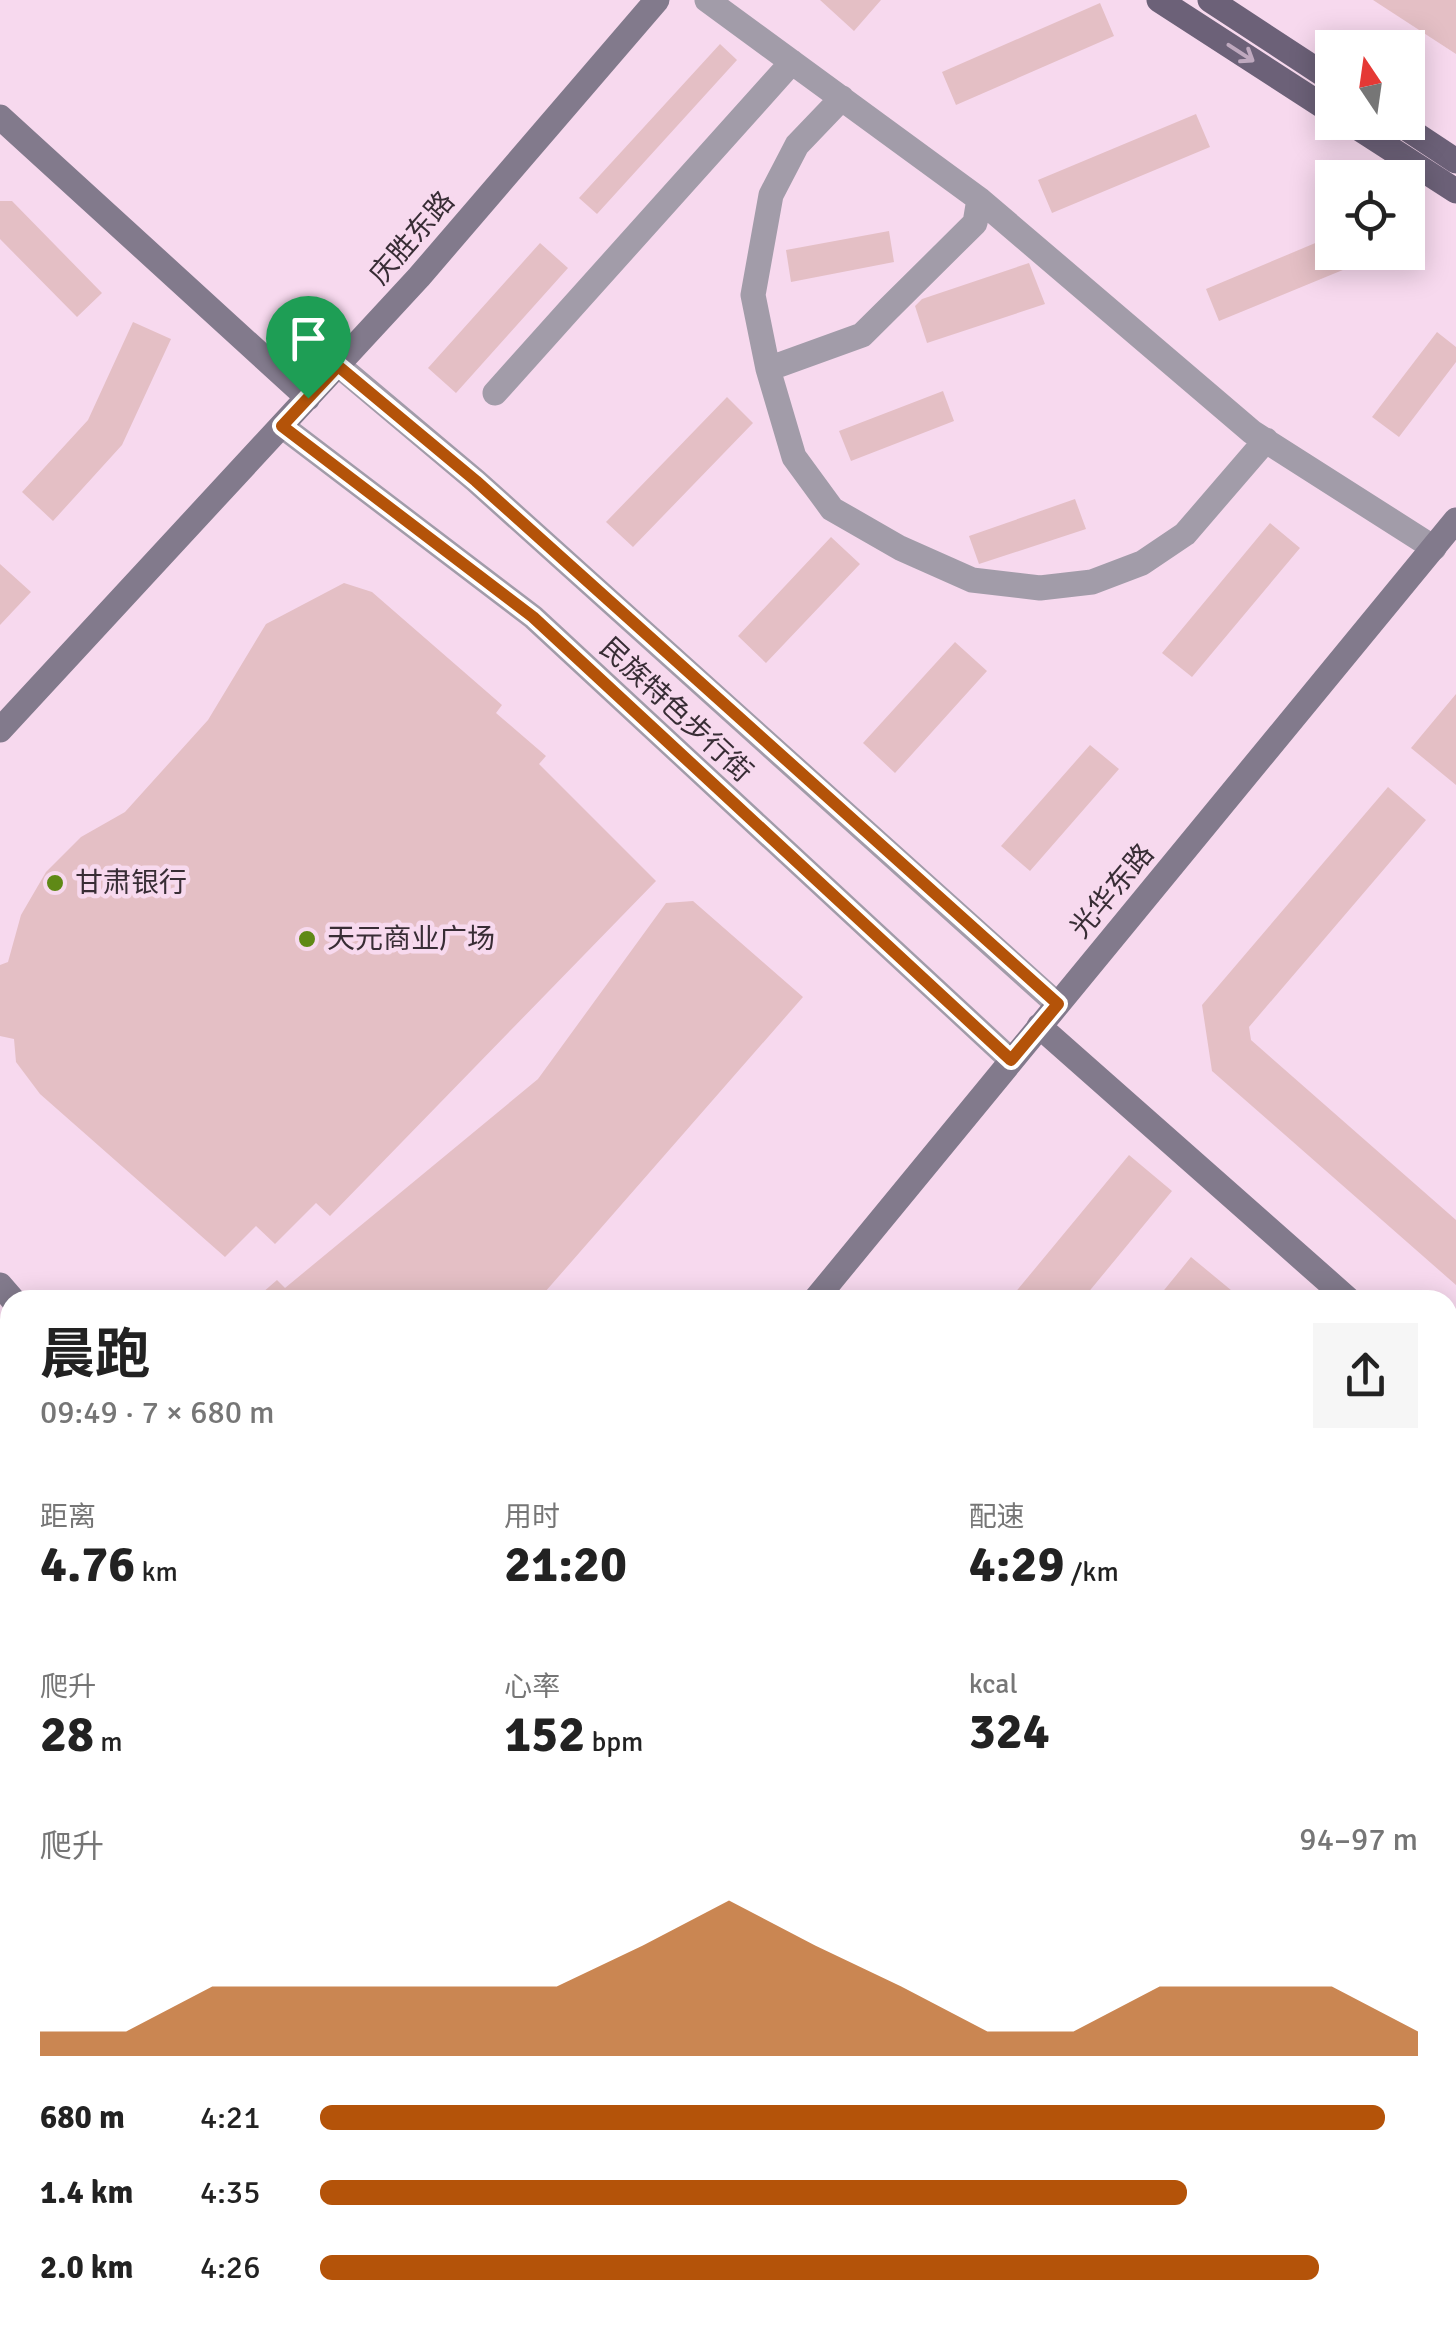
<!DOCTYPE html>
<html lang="zh">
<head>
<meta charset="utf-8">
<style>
	body { margin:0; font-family:Signika,"Noto Sans SC",sans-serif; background:#f6f6f6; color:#222; height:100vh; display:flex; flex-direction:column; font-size:38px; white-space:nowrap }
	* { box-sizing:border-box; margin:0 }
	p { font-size:32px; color:#767676 }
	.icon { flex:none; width:55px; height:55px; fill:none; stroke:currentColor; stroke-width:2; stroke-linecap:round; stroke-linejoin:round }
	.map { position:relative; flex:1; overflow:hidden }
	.details { position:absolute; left:0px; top:1290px; width:1458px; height:1038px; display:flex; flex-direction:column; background:#fff; border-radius:30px 30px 0 0; box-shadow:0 5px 25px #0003 }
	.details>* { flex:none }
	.needle { width:65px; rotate:347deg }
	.fabs { position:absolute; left:1315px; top:30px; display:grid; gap:20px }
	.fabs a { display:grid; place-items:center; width:110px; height:110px; border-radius:0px; background:#fff; box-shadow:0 5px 25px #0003; font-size:50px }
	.pin { position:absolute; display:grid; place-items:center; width:85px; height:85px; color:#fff; margin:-102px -42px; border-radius:50% 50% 50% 0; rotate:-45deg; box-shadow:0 0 10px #0007 }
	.pin .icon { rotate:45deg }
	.round { display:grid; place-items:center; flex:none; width:105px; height:105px; border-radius:0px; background:#f6f6f6 }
	.overview { display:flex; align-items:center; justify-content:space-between; height:170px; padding:0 40px }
	h1 { font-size:55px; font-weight:700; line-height:75px }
	.stats { display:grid; grid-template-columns:repeat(3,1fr); gap:15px; height:170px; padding:10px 40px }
	.stats div { display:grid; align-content:center }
	.stats b { font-size:50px; font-weight:700 }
	.stats small { font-size:28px; font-weight:400 }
	.stats p { font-size:28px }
	.chart { height:280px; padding:20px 40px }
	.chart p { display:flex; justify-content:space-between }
	.chart svg { width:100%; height:180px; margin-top:10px; fill:#b45309; opacity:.7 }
	ul { padding:0 40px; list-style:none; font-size:32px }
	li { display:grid; grid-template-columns:160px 120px 1fr; align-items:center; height:75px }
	li i { height:25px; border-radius:12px; background:#b45309 }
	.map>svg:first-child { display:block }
	.green { fill:#d9b7ac }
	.building { fill:#e4bfc5 }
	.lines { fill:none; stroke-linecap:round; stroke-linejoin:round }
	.street { stroke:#a29ca9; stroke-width:25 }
	.secondary { stroke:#827a8c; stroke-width:25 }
	.primary { stroke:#6c6178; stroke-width:25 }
	.oneway { stroke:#bfa9bf }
	.route-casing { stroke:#fff; stroke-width:20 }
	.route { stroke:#b45309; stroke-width:12 }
	.poi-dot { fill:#5f8916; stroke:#f7d9ee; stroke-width:4 }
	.labels { text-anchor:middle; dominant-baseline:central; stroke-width:9; stroke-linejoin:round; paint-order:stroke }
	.street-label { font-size:28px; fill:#382d35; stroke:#f7d9ee }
	.poi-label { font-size:28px; fill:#382d35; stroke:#f7d9ee; text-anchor:start }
</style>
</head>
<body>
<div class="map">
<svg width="1456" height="2326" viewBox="0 0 1456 2326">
	<rect width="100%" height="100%" fill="#f7d9ee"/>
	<path class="green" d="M1456,1934v392h-233l9,-8h216v-373z"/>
	<path class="building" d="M820,0h61l-27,31z
		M1373,0h83v54z
		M1100,3l14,33 -158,69 -14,-33z
		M720,44l17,16 -140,154 -18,-16z
		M1196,114l14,33 -158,66 -14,-33z
		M0,201h12l90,92 -25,24 -77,-78z
		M889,231l5,31 -103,20 -5,-32z
		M1332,236v16l52,1 -165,68 -13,-32z
		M540,243l28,25 -112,125 -28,-25z
		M1029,263l16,41 -118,39 -12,-37 7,-7z
		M133,322l38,17 -49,106 -69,76 -31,-29 66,-72z
		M1437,332l19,15v15l-57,75 -27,-20z
		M943,391l11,30 -103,40 -12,-30z
		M727,397l26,26 -120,124 -27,-25z
		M1075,499l11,30 -107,35 -10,-28z
		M1270,523l30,25 -108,129 -30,-24z
		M831,537l29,27 -94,99 -28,-27z
		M0,564l31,28 -31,33z
		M344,583l28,9 130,113 -6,8 50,43 -7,8 117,117 -326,335 -14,-13 -41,41 -19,-18 -31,31 -185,-163 -24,-32 -2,-23 -14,-3v-71l8,-3 13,-47 25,-43 35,-35 44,-25 83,-92 58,-96z
		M955,642l32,29 -92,102 -32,-30z
		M1456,694v91l-45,-37z
		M1090,745l29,24 -89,102 -29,-25z
		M1388,787l38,33 -177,207 2,13 205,180v65l-244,-214 -10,-66z
		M693,901l110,96 -265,303h-284l23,-20 8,8 253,-209 128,-176z
		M1129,1155l43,36 -90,109h-73z
		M1191,1257l52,43h-87z"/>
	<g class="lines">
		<path class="street" d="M707,0l272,199 273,233 182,116
			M842,98l-45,47 -26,50 -18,100 15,74 26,88 38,52 68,39 72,32 68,8 52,-6 50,-19 43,-29 81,-94
			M338,365l138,116 581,523
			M768,369l94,-34 113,-112 4,-24
			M495,393l297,-331
			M282,426l251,191 478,443
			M1448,1933l8,-11
			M415,2326l6,-8
			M1139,2326l6,-8"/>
		<path class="secondary" d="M0,117l308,281
			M0,730l419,-453 238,-277
			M1039,1026l310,274
			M0,1285l13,15
			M815,1300l641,-780
			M1448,1386l8,7
			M0,2130l10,-8
			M912,2318l7,8"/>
		<path class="primary" d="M1159,0l173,112
			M1210,0l122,80
			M1349,122l107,69
			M1397,122l59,39"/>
	</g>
	<defs><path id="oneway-shaft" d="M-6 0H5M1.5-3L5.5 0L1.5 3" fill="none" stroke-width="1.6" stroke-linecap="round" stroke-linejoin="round" transform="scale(2.5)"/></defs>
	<use class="oneway" href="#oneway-shaft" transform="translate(1241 53) rotate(33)"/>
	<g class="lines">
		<g class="route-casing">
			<path id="route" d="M338,366l138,115 582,523 -47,56 -478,-443 -251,-191z"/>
		</g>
		<use href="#route" class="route"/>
	</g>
	<g class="poi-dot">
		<circle cx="55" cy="883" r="10"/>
		<circle cx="307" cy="939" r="10"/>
	</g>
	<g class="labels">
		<g class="street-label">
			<text transform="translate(412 238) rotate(-49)">庆胜东路</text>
			<text transform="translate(676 710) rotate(43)">民族特色步行街</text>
			<text transform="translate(1112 891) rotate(-50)">光华东路</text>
		</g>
		<g class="poi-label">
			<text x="75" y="883">甘肃银行</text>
			<text x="327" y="939">天元商业广场</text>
		</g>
	</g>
</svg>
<div class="fabs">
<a><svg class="needle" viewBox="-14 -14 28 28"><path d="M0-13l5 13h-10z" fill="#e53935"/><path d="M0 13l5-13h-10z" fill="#767676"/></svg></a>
<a><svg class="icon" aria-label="locate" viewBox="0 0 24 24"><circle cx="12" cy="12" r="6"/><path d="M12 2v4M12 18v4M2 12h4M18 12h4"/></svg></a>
</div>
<div class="pin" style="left:308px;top:398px;background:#1e9e55"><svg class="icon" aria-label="arrive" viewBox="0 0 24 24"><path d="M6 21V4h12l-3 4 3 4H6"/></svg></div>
<section class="details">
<div class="overview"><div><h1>晨跑</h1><p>09:49 · 7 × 680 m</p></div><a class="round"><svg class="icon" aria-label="share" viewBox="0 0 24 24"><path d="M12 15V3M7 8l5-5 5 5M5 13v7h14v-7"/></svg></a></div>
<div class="stats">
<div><p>距离</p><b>4.76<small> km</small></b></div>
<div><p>用时</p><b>21:20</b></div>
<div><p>配速</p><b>4:29<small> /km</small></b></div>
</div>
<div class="stats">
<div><p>爬升</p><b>28<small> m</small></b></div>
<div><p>心率</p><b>152<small> bpm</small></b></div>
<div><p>kcal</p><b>324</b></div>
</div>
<div class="chart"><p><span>爬升</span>94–97 m</p>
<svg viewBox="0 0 160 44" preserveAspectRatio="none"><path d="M0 44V38L10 38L20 27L30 27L40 27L50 27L60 27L70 17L80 6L90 17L100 27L110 38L120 38L130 27L140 27L150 27L160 38V44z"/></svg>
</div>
<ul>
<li><b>680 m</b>4:21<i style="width:97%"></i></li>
<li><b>1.4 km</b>4:35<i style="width:79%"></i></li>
<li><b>2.0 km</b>4:26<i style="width:91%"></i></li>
</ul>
</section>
</div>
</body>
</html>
